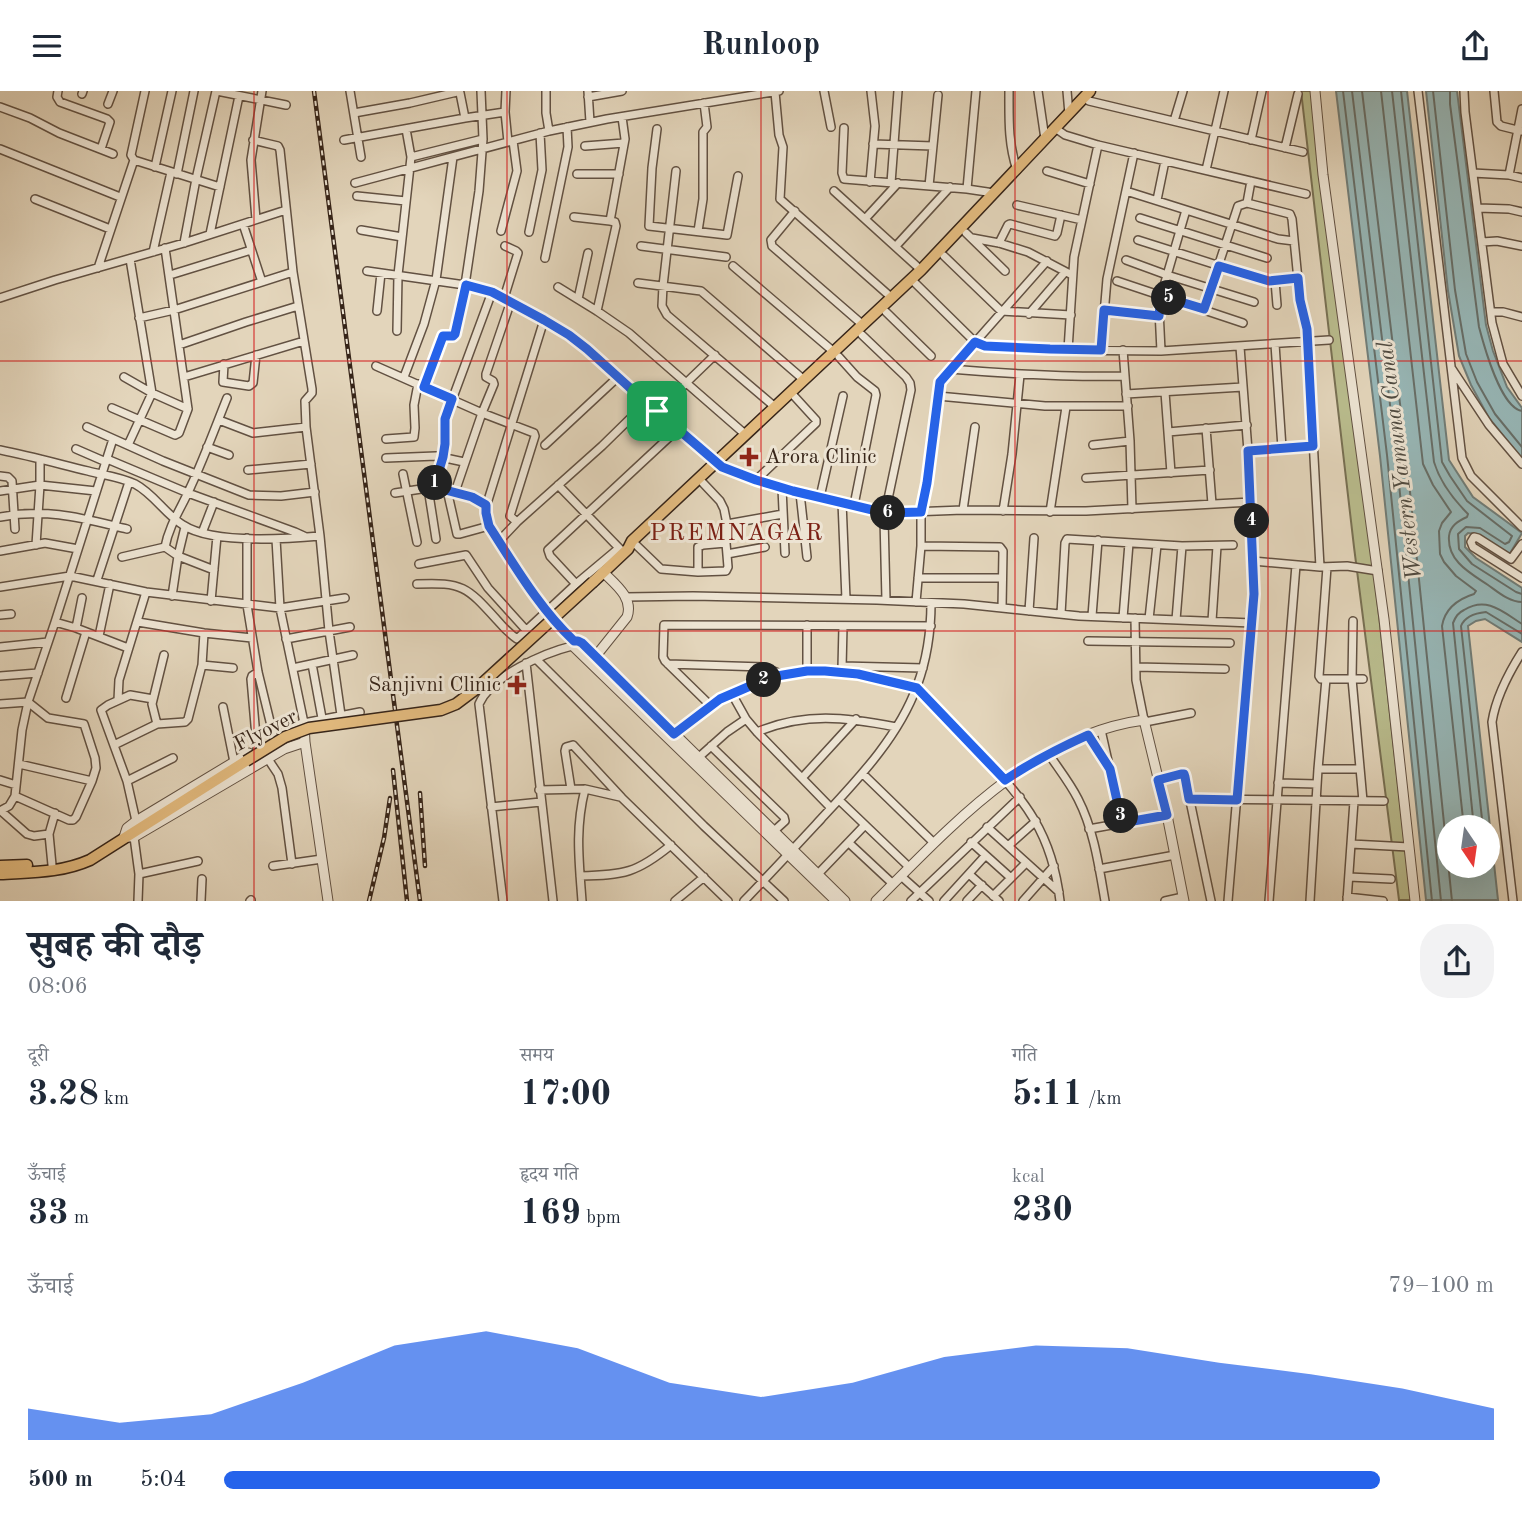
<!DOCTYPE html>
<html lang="hi">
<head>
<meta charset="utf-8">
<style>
	body { margin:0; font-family:"Old Standard TT","Noto Serif Devanagari",serif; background:#f2f2f3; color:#1f2937; height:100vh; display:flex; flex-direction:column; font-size:26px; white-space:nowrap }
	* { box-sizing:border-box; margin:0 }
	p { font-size:23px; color:#747a83 }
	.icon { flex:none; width:38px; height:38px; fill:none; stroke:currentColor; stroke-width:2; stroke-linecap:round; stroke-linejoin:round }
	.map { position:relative; height:810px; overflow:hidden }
	.panel { display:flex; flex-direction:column; background:#fff; flex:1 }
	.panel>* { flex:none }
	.needle { width:46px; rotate:167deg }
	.buttons { position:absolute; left:1437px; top:724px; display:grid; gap:14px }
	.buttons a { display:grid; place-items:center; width:63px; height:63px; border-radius:50%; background:#fff; box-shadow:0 7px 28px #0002; font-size:35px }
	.pin { position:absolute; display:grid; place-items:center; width:60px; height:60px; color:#fff; margin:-30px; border-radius:14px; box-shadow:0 4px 10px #0006 }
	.km { position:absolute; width:35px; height:35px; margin:-18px; border-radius:50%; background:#222; color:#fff; font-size:19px; line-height:35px; text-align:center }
	.round { display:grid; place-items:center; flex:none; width:74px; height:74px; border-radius:28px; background:#f2f2f3 }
	.headline { display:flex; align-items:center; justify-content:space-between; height:119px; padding:0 28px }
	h1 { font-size:38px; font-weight:700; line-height:52px }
	.figures { display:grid; grid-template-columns:repeat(3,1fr); gap:10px; height:119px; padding:7px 28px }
	.figures div { display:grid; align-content:center }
	.figures b { font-size:35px; font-weight:700 }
	.figures small { font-size:19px; font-weight:400 }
	.figures p { font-size:19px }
	.chart { height:196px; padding:14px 28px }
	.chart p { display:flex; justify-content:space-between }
	.chart svg { width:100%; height:126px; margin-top:7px; fill:#2563eb; opacity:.7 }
	ul { padding:0 28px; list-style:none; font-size:23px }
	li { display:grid; grid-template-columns:112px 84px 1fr; align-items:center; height:52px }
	li i { height:18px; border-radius:9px; background:#2563eb }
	header { display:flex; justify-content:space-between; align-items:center; height:91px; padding:0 28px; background:#fff; font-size:32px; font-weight:700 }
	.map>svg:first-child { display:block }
	.green { fill:#b9bc8d; stroke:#787053; stroke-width:2 }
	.water { fill:#97b7b7; stroke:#717d78; stroke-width:2; fill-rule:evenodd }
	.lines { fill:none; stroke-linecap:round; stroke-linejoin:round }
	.shore { stroke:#676e68; stroke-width:2 }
	.minor-casing { stroke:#625142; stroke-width:10 }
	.tertiary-casing { stroke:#625142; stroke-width:11 }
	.trunk-casing { stroke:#372519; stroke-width:13 }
	.minor { stroke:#ede4d3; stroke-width:7 }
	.tertiary { stroke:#ede4d3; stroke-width:9 }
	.trunk { stroke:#e2ba7e; stroke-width:10 }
	.rail-casing { stroke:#372519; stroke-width:4.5 }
	.rail { stroke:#ede4d3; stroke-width:2; stroke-dasharray:5; stroke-linecap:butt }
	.trunk-bridge-casing { stroke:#372519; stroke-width:13; stroke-linecap:butt }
	.trunk-bridge { stroke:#e2ba7e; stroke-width:10 }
	.route-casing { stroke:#fff; stroke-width:14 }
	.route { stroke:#2563eb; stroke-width:9 }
	.grid { fill:none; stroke:#d62828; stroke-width:2; stroke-opacity:0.55 }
	.poi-dot { fill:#8f2418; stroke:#ede4d3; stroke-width:2.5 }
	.labels { text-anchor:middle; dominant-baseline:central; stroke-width:6; stroke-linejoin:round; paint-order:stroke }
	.poi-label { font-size:21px; fill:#372519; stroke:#ede4d3; text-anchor:start }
	.street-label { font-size:21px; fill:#372519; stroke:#ede4d3 }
	.water-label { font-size:23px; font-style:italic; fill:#4f4a40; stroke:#ede4d3 }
	.quarter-label { font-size:24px; letter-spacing:2px; fill:#7a1f14; stroke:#ede4d3 }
</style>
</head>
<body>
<header><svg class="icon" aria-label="menu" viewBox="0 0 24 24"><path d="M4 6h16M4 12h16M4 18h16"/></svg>Runloop<svg class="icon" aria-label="share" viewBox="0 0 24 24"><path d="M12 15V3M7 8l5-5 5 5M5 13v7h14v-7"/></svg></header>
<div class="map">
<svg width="1522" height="810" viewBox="0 0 1522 810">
	<rect width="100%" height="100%" fill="#e3d5bb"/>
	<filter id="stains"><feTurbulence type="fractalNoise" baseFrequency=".00286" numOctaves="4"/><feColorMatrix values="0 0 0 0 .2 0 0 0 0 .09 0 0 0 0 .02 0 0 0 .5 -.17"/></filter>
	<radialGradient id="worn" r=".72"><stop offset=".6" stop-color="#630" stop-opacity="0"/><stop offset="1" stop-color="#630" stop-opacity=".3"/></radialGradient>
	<path class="green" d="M1301,0h16l44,365 50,444h-12l-45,-353z"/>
	<path class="water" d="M1336,0h71l42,369 24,37 49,36 -13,22 -32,-21 -9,-1 -3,3v11l11,11 46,30v54l-37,-23 -9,2 -8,5 30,274h-72l-46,-444zM1449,737h39v38h-39z
		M1426,0h31l29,234 7,26 14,36 15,21v51l-33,-41 -18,-33 -12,-29 -11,-65z"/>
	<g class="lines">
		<path class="shore" d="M1343,0l44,364 45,446
			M1352,0l44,363 45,447
			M1362,0l44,362 46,448
			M1381,0l42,373 10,21 18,27 -9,11 -3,8 1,23 4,8 12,14 20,15 -2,3c-16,5 -29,14 -32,32l22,202
			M1392,0l42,371c6,20 20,38 34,52l-1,3c-9,4 -17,9 -18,19 -2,25 21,37 39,49 10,7 21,17 34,17
			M1401,0l41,371 8,14 17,25 45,35 -3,6 -4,2 -25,-16 -14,-1 -8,7 1,15 13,15 44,28 6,2
			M1433,0l22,199 11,64 11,28 18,32 27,33
			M1450,0v13l29,223c5,19 22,81 43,84
			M1474,737l-21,-205c3,-7 5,-10 11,-13 23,-14 39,2 58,14
			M1483,737l-22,-202c4,-10 15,-13 25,-14l36,22"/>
		<g class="minor-casing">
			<path id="minor" d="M58,0l-1,6 3,5 47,17 3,3 -9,27
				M217,0l69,14
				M350,0l11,66
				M506,0l-1,21 3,30
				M546,0v22l3,18
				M588,0l2,31
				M824,0l7,36
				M1009,0c0,27 -1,53 8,79
				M1038,0l7,48
				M1067,0l2,23
				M1418,0l44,367 9,18 51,51
				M1464,0l1,21 27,211 11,41 19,32
				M1494,0l3,31 4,4 20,5
				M775,1l4,43 4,12 -3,52 112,99
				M82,3l1,-3
				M588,6l34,-6
				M1089,10l214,51
				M108,13l5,-13
				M0,16l30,11 29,15 54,21
				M354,22l56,-10 47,-11 3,1 5,25
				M1174,30l9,-30
				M844,37l-2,45 2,6 123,10 27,4
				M1055,37l10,7 33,10 208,49
				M657,38l-5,39 -3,58 78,9 11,-59
				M253,49l25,6 2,4 13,122 19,117v4l-7,8 1,26 14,109 9,95 12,84
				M344,49l121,-22 40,-6
				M1251,49l11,-49
				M873,53l60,2
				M585,55l39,-3
				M1285,57l13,-54
				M0,58l120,48
				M411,66l72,-18
				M134,69l86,27
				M155,76l17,-76
				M1206,79l18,-79
				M676,80l-13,115 -1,20 5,9 108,92
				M1047,80l43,13
				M1473,82l36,2 13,3
				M177,83l17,-83
				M577,83h42
				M1509,84l13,-66
				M870,91l5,-56 -4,-35
				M355,92l194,-52 58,-12 172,-28
				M891,92l7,-92
				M929,95l9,-91
				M967,98l9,-98
				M834,100l87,79
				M1126,100l152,48 16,2
				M357,105l49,5
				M35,108l75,30
				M1157,109l8,-39
				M1247,112l4,-22
				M1017,114l65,15
				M1478,117l31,1 13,3
				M795,120l-24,29 1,6 91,79
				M574,126l36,4 5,1 1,4 -19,85
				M1140,127l127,40
				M256,128l-5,-59 11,-69
				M865,128l33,-36
				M610,130l15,-82 -3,-22
				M243,133l19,58
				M361,139l41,7
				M501,140l16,-60 -4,-30
				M698,140l5,-32v-67l4,-5 -3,-24
				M529,141l13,-62 -2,-37
				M966,142l39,38
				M210,143l29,-138
				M972,147l27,5 29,9 44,23
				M1138,149l126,40 11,1 23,-3
				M1482,151l15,-1 25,5
				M184,152l12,-64 20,-88
				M999,152l9,-18 2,-1 45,12 2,-3 4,-18
				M641,155l85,11
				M896,155l54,-59
				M153,161l18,-80
				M944,165l57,55 70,4
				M545,167l23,-111 -1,-20
				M1126,169l41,15 87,27
				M733,175l101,86
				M98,177l36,-108 -3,-5 14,-64
				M367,180l98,14 27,7 19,9 33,19 43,29 42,38 93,80 34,13 37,11 92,22 78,-3 123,1 165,-9
				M170,184l81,-25
				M911,188l64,63 5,3 70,5 111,1 168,-11
				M1117,190l126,42
				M1275,190l2,24
				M638,192l63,8 103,89
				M558,196l39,24 32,22 117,102
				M0,207l55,-18 129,-37 102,-33
				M504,207l14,-45 -2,-2 -11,-5
				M578,208l10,-46
				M1204,218l34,-103 9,-3 43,11 2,5 8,81 7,29 13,238
				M1104,219l55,6
				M377,220l4,-38
				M886,221l45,44
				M1491,221h12l19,5
				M1029,223l36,-42
				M139,227l35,-8 119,-38
				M544,229l-59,190c4,19 16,33 26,48 19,30 37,59 63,83
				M397,240l1,-56 13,-118 -5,-28
				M862,244l44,42 4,6 1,7 -27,128 2,82
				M1275,253l7,104
				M179,254l67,-23 52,-16
				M1068,259l6,-93 24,-112
				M1101,259l6,-71 27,-126
				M1123,259l7,91 2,68
				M1161,260l-2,-41 2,-14 25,-86
				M839,266l18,20 18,14 1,4 -22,110
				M224,273l-1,18 26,4 4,-3 3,-28
				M376,275l106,47 52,20 1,3 -25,80 7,6
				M950,278c59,5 116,8 175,7
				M1452,278l37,56 33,39
				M124,286l28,16 36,16
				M184,286l120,-36
				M404,286l20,-53 12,-44 17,-123
				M423,296l20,-51h10l2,-2 10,-49 14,-94 4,-52 -2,-48
				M1165,301l6,81
				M1126,303l117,-7
				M938,305l107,10h83
				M112,317l63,27 4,-2 9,-24 -23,-161
				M657,320l58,-56
				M219,329l34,13 53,-6
				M87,336l76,34 86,34 32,1 34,-4
				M1206,337l6,76
				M1168,341l79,-7
				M386,348l28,-2 1,-9 -1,-23 4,-21
				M128,354l24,-52 -22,-134
				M545,354l73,-68
				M1093,354l37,-4
				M207,356l22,8
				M76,358l30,13
				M0,359c30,6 59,14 88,21 15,4 33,6 47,13 19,10 30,30 48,41 29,19 103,14 137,11
				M1248,360l65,-5
				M386,367l50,-2 28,6
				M107,368l81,34 107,39 11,5
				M248,379l63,-6
				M403,383l14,68
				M0,385l8,1 4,4 3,48
				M1086,387l124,-8
				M756,389l60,-57v-3l-21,-23
				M558,394l63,65
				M434,396l11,-37v-31l47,-127
				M428,397l8,51
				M782,397l3,65
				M447,399l10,44h3l29,-8
				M0,400l40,-6 56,6
				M455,401l27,-79 12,-29 -1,-3 -7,-4v-3l25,-73
				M395,402l39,-6 38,10 14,8
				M800,402l7,64
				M820,406l23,-101
				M842,411l4,97
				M963,419l12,-83
				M1003,420l9,-57 8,-79
				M1050,421l16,-105
				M0,426c48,-9 81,1 127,12
				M727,433l56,-10
				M202,442l12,-31
				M247,447v67l11,67 16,66
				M276,448l4,69 24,115 56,-11
				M500,449l17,-18 85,-76 45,-44
				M632,450l29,28 37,3 28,-1 2,-4 -2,-24 1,-19 -3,-15 -4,-8 -17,-18
				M1522,453l-11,15 -33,-21 -4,-1 -3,5 2,5 49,31
				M36,454l4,-60v-26
				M921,455l79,1 3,4 -1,57
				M165,456c4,-22 17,-40 26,-61 13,-28 24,-58 36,-88
				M0,460l45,-8 33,6
				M727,463l38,-7
				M122,466l43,-10 13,9 36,14
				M1253,470l67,6 27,-1 31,5
				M419,473l47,-9 22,33 38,42
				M1327,476l-8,109 2,3h42
				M698,481v-25l5,-2 23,-2
				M918,487h84
				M97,489l32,-98
				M417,493c46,-2 50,3 80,36 6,7 13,14 20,19l59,-55 43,-36
				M576,493l-26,-28 -2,-6 130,-121
				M0,496l70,-11 76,16 134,16 65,-10
				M172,505l6,-40 7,-29
				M626,506l67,-1 184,4 87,4 115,12 173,7
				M211,510l6,-65
				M916,511l5,-56v-34l6,-29 13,-101 107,-121
				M1029,520l5,-73
				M1061,523l4,-71 2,-4 115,7 51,-1
				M0,524l11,-1
				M1092,525l6,-76
				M1123,527l6,-75
				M1135,527l1,62 8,40
				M1149,528l8,-74
				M1176,529l6,-74
				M1212,530l5,-75
				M1353,530l-1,58 11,122
				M55,531l21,6 52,20
				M138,531l66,11 48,5
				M76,537l6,-30
				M99,545l11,-52
				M286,548l64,-12
				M1088,550l142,2
				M0,556l48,-5
				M536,568l168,167 80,75
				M526,572l27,238
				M312,573l10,54
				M668,573l96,3 17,7
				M202,574l31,3
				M842,575l81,2
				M1136,576l89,2
				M293,577l60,-13
				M842,577l1,-42
				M807,580v-46
				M0,585l38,-3
				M732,603l14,25 11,13 74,76
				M66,607l20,-66
				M118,609l1,-20 27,-88
				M0,613l28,-2 20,16 36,6 11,34 1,10 -4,13 -16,36 -3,3h-4l-54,-24
				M711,615l-46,-45 -2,-4 1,-32 267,1
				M223,616l11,55
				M1145,631l46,-9
				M157,633l-5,-20 12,-49
				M1101,639l21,93
				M757,641c48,-20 89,-15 139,-5
				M1088,644l18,28
				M672,645c63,-55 127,-79 210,-57 11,3 27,4 36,10 7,5 13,14 18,20 15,15 30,30 45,45 45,48 71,79 79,147
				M114,654l43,-21 28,-2 3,-3 14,-54 2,-32
				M711,655l73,71 1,4 -11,10
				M257,657l-6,-69 1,-3 6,-4
				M1048,662c10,15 22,30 30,46 16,31 21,68 27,102
				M699,666l28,-25 19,-13
				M268,668l10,15 4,14 10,76
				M19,673l73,17
				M1318,678h41
				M863,683l71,69
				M802,687l54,-59
				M0,689l16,5
				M1158,689l23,-6h2l2,3 26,124
				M127,690l46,-23
				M1278,692l39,1
				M571,698l-6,-38 1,-4 7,-2 49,53 106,103
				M539,699l46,-1 35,8
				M1189,708l195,2
				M839,709l70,67
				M491,716l50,-5
				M0,720l9,-5 6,-10 7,-66 6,-28 27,-80 58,-183
				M1,720l26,23 7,2 15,-2
				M136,730l-9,-40 -26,-71 7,-5 22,-10 23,4
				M987,736l72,65
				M1089,738l78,-14
				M134,746l5,37 -1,27
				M971,751l40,36
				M849,752l44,41
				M1351,753l58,3
				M1008,755l28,-25
				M52,774l-3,-31 6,-21
				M273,775l49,-7
				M1099,778l76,-14
				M139,783l59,-13
				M818,783l47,-49
				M969,783l30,27
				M580,785c44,-1 57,-3 91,-31
				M901,785l28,25
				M1349,786l42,2
				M993,805l33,-33
				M1347,806l36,4
				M201,810l1,-22
				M250,810l1,-1
				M503,810l-24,-197c12,-28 65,-51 93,-58
				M582,810c-3,-41 -7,-72 3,-112
				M675,810l29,-24
				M744,810c26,-27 51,-54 77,-82 36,-39 77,-81 96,-133 10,-27 14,-55 14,-83
				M911,810l109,-104
				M944,810l41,-45
				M967,810l15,-16
				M1023,810l31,-35
				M1165,810l18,-4
				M1228,810l26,-307 -6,-143 -8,-104
				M1269,810l27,-336
				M1310,810l8,-132 8,-90
				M1347,810l7,-100
				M1513,810l-21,-179c4,-25 16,-48 30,-70"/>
		</g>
		<g class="tertiary-casing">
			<path id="tertiary" d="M1315,0l8,84 61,444 31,282
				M591,571l36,-45c7,-19 -12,-33 -24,-45
				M282,643l22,-11 1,19 23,159
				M249,662l-113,68 -9,7 -3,9h10l150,-88 21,-7
				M836,810l-262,-254 -2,-4 4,-3 6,3 263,258
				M876,810c75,-75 157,-166 268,-181l23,95 17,86"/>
		</g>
		<g class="trunk-casing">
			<path id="trunk" d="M593,491l35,-33 4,-8 289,-271 169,-179
				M0,775l27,-1
				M0,783c31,-2 61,-1 90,-14l156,-99"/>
		</g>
		<use href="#minor" class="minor"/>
		<use href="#tertiary" class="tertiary"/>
		<use href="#trunk" class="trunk"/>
		<g class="rail-casing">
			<path id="rail" d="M314,0l106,810
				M393,679l14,131
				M420,702l5,73
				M369,810l15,-63 6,-40"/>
		</g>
		<use href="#rail" class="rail"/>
		<g class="trunk-bridge-casing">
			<path id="trunk-bridge" d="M246,670l39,-24 24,-9 132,-18 15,-6 20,-15 117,-107"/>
		</g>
		<use href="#trunk-bridge" class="trunk-bridge"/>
	</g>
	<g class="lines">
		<g class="route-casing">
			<path id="route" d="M1219,175l50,15 29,-3 2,22 7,29 6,117 -65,5 6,143 -17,206 -48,-1 -4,-22 -1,-3h-3l-23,6 9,35 -45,8 -12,-54 -22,-34c-29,13 -56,27 -83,45l-88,-92 -59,-14 -33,-3h-18l-36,6 -51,22 -46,35 -92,-91 -4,-2h-4c-35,-33 -59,-75 -85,-115l-3,-13v-8l-14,-8 -38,-10 9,-30 2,-13v-25l7,-20 -28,-12 19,-51h10l2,-2 11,-49 26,7 52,28 25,15 18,14 42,38 93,80 34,13 37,11 92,22 36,-1 6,-29 13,-101 35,-40 10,4 65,3 51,1 3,-40 55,6 2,-20 43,13z"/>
		</g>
		<use href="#route" class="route"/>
	</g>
	<path class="grid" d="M254,0v810M507,0v810M761,0v810M1015,0v810M1268,0v810M0,270h1522M0,540h1522"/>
	<g class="poi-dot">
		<path d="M745.5 355.5h7v7h7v7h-7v7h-7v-7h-7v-7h7z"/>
		<path d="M513.5 583.5h7v7h7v7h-7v7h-7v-7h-7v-7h7z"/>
	</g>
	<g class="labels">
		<g class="poi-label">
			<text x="765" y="366">Arora Clinic</text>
			<text x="501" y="594" text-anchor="end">Sanjivni Clinic</text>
		</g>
		<g class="street-label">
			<text transform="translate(266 640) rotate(-27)">Flyover</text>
		</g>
		<g class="water-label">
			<text transform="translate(1400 370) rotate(-97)">Western Yamuna Canal</text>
		</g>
		<g class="quarter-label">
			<text x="737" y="443">PREMNAGAR</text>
		</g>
	</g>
	<rect width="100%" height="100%" filter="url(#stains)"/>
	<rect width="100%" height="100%" fill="url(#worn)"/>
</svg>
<div class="buttons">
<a><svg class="needle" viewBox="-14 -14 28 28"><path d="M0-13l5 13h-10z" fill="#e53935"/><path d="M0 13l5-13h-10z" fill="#747a83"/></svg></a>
</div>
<div class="pin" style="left:657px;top:320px;background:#1e9e55"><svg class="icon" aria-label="arrive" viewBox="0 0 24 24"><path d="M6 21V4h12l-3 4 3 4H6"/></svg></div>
<b class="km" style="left:435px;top:392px">1</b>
<b class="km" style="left:764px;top:589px">2</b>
<b class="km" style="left:1121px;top:725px">3</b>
<b class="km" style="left:1252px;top:430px">4</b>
<b class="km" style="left:1169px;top:207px">5</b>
<b class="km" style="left:888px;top:422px">6</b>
</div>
<section class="panel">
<div class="headline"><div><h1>सुबह की दौड़</h1><p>08:06</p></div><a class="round"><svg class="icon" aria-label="share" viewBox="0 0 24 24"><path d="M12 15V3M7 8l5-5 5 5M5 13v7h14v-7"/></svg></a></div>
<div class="figures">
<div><p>दूरी</p><b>3.28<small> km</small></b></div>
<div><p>समय</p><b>17:00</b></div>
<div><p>गति</p><b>5:11<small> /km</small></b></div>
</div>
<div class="figures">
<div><p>ऊँचाई</p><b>33<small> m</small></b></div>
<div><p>हृदय गति</p><b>169<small> bpm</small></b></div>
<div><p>kcal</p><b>230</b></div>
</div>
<div class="chart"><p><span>ऊँचाई</span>79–100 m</p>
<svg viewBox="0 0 160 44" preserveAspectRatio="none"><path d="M0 44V33L10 38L20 35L30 24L40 11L50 6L60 12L70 24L80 29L90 24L100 15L110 11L120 12L130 17L140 21L150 26L160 33V44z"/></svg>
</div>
<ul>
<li><b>500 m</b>5:04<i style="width:91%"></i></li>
</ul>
</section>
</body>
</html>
